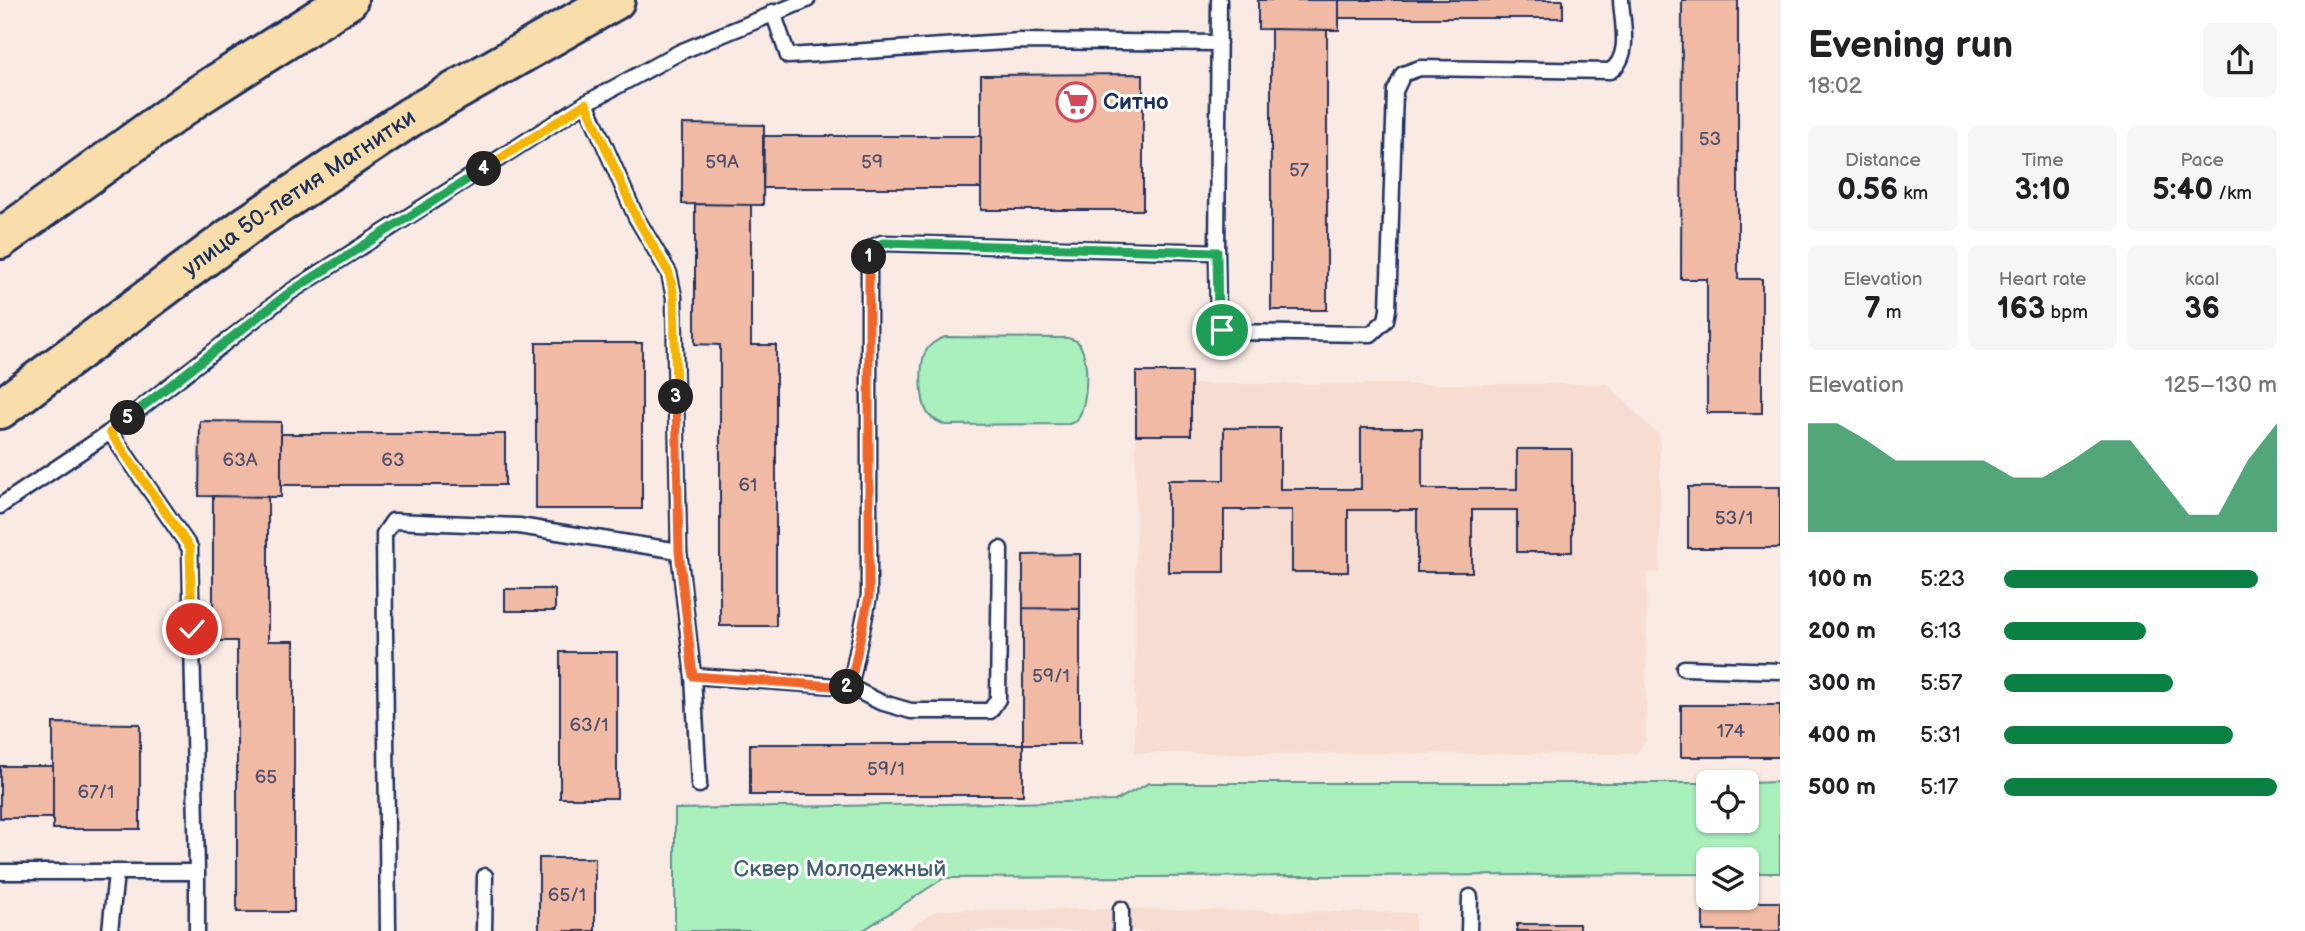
<!DOCTYPE html>
<html lang="en">
<head>
<meta charset="utf-8">
<style>
	body { margin:0; font-family:"Balsamiq Sans",sans-serif; background:#f6f6f6; color:#202124; height:100vh; display:flex; flex-direction:column; font-size:26px; white-space:nowrap }
	* { box-sizing:border-box; margin:0 }
	p { font-size:23px; color:#757577 }
	.icon { flex:none; width:38px; height:38px; fill:none; stroke:currentColor; stroke-width:2; stroke-linecap:round; stroke-linejoin:round }
	.map { position:relative; flex:1; overflow:hidden }
	.panel { display:flex; flex-direction:column; background:#fff; width:525px }
	.panel>* { flex:none }
	.buttons { position:absolute; left:1696px; top:770px; display:grid; gap:14px }
	.buttons a { display:grid; place-items:center; width:63px; height:63px; border-radius:10px; background:#fff; box-shadow:0 2px 5px #0004; font-size:35px }
	.pin { position:absolute; display:grid; place-items:center; width:60px; height:60px; color:#fff; margin:-30px; border:4px solid #fff; border-radius:50%; box-shadow:0 2px 7px #0007 }
	.km { position:absolute; width:35px; height:35px; margin:-18px; border-radius:50%; background:#222; color:#fff; font-size:19px; line-height:35px; text-align:center }
	.round { display:grid; place-items:center; flex:none; width:74px; height:74px; border-radius:10px; background:#f6f6f6 }
	.overview { display:flex; align-items:center; justify-content:space-between; height:119px; padding:0 28px }
	h1 { font-size:38px; font-weight:600; line-height:52px }
	.figures { display:grid; grid-template-columns:repeat(3,1fr); gap:10px; height:119px; padding:7px 28px }
	.figures div { display:grid; align-content:center; border-radius:10px; background:#f6f6f6; text-align:center }
	.figures b { font-size:30px; font-weight:600 }
	.figures small { font-size:19px; font-weight:400 }
	.figures p { font-size:19px }
	.chart { height:196px; padding:14px 28px }
	.chart p { display:flex; justify-content:space-between }
	.chart svg { width:100%; height:126px; margin-top:7px; fill:#0b8043; opacity:.7 }
	ul { padding:0 28px; list-style:none; font-size:23px }
	li { display:grid; grid-template-columns:112px 84px 1fr; align-items:center; height:52px }
	li i { height:18px; border-radius:9px; background:#0b8043 }
	main { display:flex; flex:1; min-height:0 }
	.map>svg:first-child { display:block }
	.built { fill:#f7dcd1 }
	.green { fill:#a9f0bd; stroke:#62908e; stroke-width:2 }
	.building { fill:#f0baa4; stroke:#1b2f5e; stroke-width:2 }
	.lines { fill:none; stroke-linecap:round; stroke-linejoin:round }
	.service-casing { stroke:#1b2f5e; stroke-width:19 }
	.primary-casing { stroke:#1b2f5e; stroke-width:44 }
	.service { stroke:#fff; stroke-width:14 }
	.primary { stroke:#f9deab; stroke-width:38 }
	.split-1-casing { stroke:#fff; stroke-width:14 }
	.split-2-casing { stroke:#fff; stroke-width:14 }
	.split-3-casing { stroke:#fff; stroke-width:14 }
	.split-4-casing { stroke:#fff; stroke-width:14 }
	.split-5-casing { stroke:#fff; stroke-width:14 }
	.split-6-casing { stroke:#fff; stroke-width:14 }
	.split-1 { stroke:#22a559; stroke-width:9 }
	.split-2 { stroke:#f0652b; stroke-width:9 }
	.split-3 { stroke:#f0652b; stroke-width:9 }
	.split-4 { stroke:#f5b400; stroke-width:9 }
	.split-5 { stroke:#22a559; stroke-width:9 }
	.split-6 { stroke:#f5b400; stroke-width:9 }
	.labels { text-anchor:middle; dominant-baseline:central; stroke-width:6; stroke-linejoin:round; paint-order:stroke }
	.number-label { font-size:19px; fill:#505270 }
	.poi-label { font-size:23px; font-weight:bold; fill:#1b2f5e; stroke:#fff; text-anchor:start }
	.street-label { font-size:23px; fill:#1b2f5e; stroke:#fff }
	.park-label { font-size:23px; fill:#3e5f76; stroke:#fff }
</style>
</head>
<body>
<main>
<div class="map">
<svg width="1780" height="931" viewBox="0 0 1780 931">
	<rect width="100%" height="100%" fill="#faeae4"/>
	<filter id="ink" filterUnits="userSpaceOnUse"><feTurbulence type="fractalNoise" baseFrequency=".0143" numOctaves="2"/><feDisplacementMap in="SourceGraphic" scale="14" xChannelSelector="R" yChannelSelector="G"/><feConvolveMatrix kernelMatrix="1 2 1 2 8 2 1 2 1" color-interpolation-filters="sRGB"/></filter>
	<g filter="url(#ink)">
		<path class="built" d="M1136,372h55l1,12h416l52,53v135l-13,1 -1,167 -10,14 -501,-1z
			M1121,909l294,4v18h-510l33,-21z"/>
		<path class="green" d="M945,337l123,1 9,3c14,17 11,61 0,80l-8,3 -124,1c-6,-3 -15,-6 -18,-13 -7,-12 -7,-44 -3,-57 4,-10 11,-14 21,-18z
			M1780,782v91h-33l-1,-14h-38v15l-764,4 -82,53h-187v-122l440,-8 34,-18h559v38h38l1,-38z"/>
		<path class="building" d="M1258,0h81v30l-81,-1z
			M1339,0h224v18h-224z
			M1682,0h56v279h24v134h-55v-134h-26z
			M1271,29l56,1v280h-56z
			M1143,74v136h-162v-135z
			M682,124l82,1 -1,80 -81,-1z
			M763,136h218v52h-218z
			M695,204l56,1v140h25v281h-56v-281l-25,-1z
			M536,343h106v166h-106z
			M1136,372h55v63h-55z
			M200,421l81,1v75l-82,-1z
			M1224,428h56v61h81v-61h61v61h95v-40h55v103h-55v-42h-45v62h-55v-62h-69v62h-56v-62h-68v62h-56v-92h56z
			M281,434h224v51h-224z
			M1688,487h92v61h-92z
			M213,496l55,1v144h26v271h-57v-271h-24z
			M1080,554v55l-57,-1v-53z
			M505,589h50v22h-50z
			M1023,608l57,1v135h-57z
			M560,652h57v146h-57z
			M1681,705h99v52h-99z
			M53,723l87,1v105h-87z
			M750,744h273v51h-273z
			M0,766h53v52h-53z
			M539,858h56v73h-56z
			M1703,902h77v29h-77z
			M1517,924h62v7h-62z"/>
		<g class="lines">
			<g class="service-casing">
				<path id="service" d="M773,12l15,44 232,-15 199,2
					M586,103l50,114 33,56 5,24 5,254
					M1217,252l2,-252
					M0,506l110,-74 180,-140 296,-189 94,-51 127,-52
					M1684,668l96,3
					M693,676l157,11 30,15 31,9h79l8,-12 2,-150
					M850,687l19,-91v-340l4,-9 9,-4 335,9 1,68 8,12 145,2 15,-14 2,-10 7,-219 8,-17 17,-6 190,3c22,-14 12,-48 11,-71
					M0,872h197l-7,-324 -80,-116
					M197,872v59
					M1121,909v22
					M110,931l6,-58
					M388,931l-4,-397 9,-13 126,5 160,25 14,125 6,109
					M484,931l1,-55
					M1469,931l1,-34"/>
			</g>
			<g class="primary-casing">
				<g id="primary">
					<path d="M0,239l196,-142 152,-97"/>
					<path id="s1" d="M0,409l249,-185 161,-107 205,-117"/>
				</g>
			</g>
			<use href="#service" class="service"/>
			<use href="#primary" class="primary"/>
		</g>
	</g>
	<g class="lines" filter="url(#ink)">
		<g class="split-1-casing">
			<path id="split-1" d="M869,257l4,-10 10,-4 334,9 1,68 4,10"/>
		</g>
		<g class="split-2-casing">
			<path id="split-2" d="M847,687h3l19,-91v-339"/>
		</g>
		<g class="split-3-casing">
			<path id="split-3" d="M676,397l3,154 14,125 154,11"/>
		</g>
		<g class="split-4-casing">
			<path id="split-4" d="M484,169l102,-66 50,114 33,56 5,23 2,101"/>
		</g>
		<g class="split-5-casing">
			<path id="split-5" d="M128,418l162,-126 194,-123"/>
		</g>
		<g class="split-6-casing">
			<path id="split-6" d="M128,418l-18,14 80,116 2,81"/>
		</g>
		<use href="#split-1" class="split-1"/>
		<use href="#split-2" class="split-2"/>
		<use href="#split-3" class="split-3"/>
		<use href="#split-4" class="split-4"/>
		<use href="#split-5" class="split-5"/>
		<use href="#split-6" class="split-6"/>
	</g>
	<defs>
		<g id="supermarket-ring" transform="scale(2.0125)"><circle r="9.5" fill="#fff" stroke="#d1495b" stroke-width="1.5"/><path d="M-6-5.5h2.5l.6 2H6L4.5 2H-2.5L-4.4-4H-6ZM-1.5 3.2a1.3 1.3 0 1 0 .1 0ZM3 3.2a1.3 1.3 0 1 0 .1 0Z" fill="#d1495b"/></g>
	</defs>
	<g fill-rule="evenodd">
		<use href="#supermarket-ring" x="1076" y="102"/>
	</g>
	<g class="labels">
		<g class="number-label">
			<text x="1710" y="139">53</text>
			<text x="722" y="162">59А</text>
			<text x="872" y="162">59</text>
			<text x="1299" y="170">57</text>
			<text x="240" y="460">63А</text>
			<text x="393" y="460">63</text>
			<text x="748" y="485">61</text>
			<text x="1734" y="518">53/1</text>
			<text x="1051" y="676">59/1</text>
			<text x="589" y="725">63/1</text>
			<text x="1731" y="731">174</text>
			<text x="886" y="769">59/1</text>
			<text x="266" y="777">65</text>
			<text x="96" y="792">67/1</text>
			<text x="567" y="895">65/1</text>
		</g>
		<g class="poi-label">
			<text x="1103" y="102">Ситно</text>
		</g>
		<g class="street-label">
			<text stroke="none"><textPath href="#s1" startOffset="369">улица 50-летия Магнитки</textPath></text>
		</g>
		<g class="park-label">
			<text x="840" y="869">Сквер Молодежный</text>
		</g>
	</g>
</svg>
<div class="buttons">
<a><svg class="icon" aria-label="locate" viewBox="0 0 24 24"><circle cx="12" cy="12" r="6"/><path d="M12 2v4M12 18v4M2 12h4M18 12h4"/></svg></a>
<a><svg class="icon" aria-label="layers" viewBox="0 0 24 24"><path d="M12 4l9 5-9 5-9-5zM3 14l9 5 9-5"/></svg></a>
</div>
<div class="pin" style="left:1222px;top:330px;background:#1e9e55"><svg class="icon" aria-label="arrive" viewBox="0 0 24 24"><path d="M6 21V4h12l-3 4 3 4H6"/></svg></div>
<div class="pin" style="left:192px;top:629px;background:#d93025"><svg class="icon" aria-label="check" viewBox="0 0 24 24"><path d="M5 12l5 5 9-10"/></svg></div>
<b class="km" style="left:869px;top:257px">1</b>
<b class="km" style="left:847px;top:687px">2</b>
<b class="km" style="left:676px;top:397px">3</b>
<b class="km" style="left:484px;top:169px">4</b>
<b class="km" style="left:128px;top:418px">5</b>
</div>
<section class="panel">
<div class="overview"><div><h1>Evening run</h1><p>18:02</p></div><a class="round"><svg class="icon" aria-label="share" viewBox="0 0 24 24"><path d="M12 15V3M7 8l5-5 5 5M5 13v7h14v-7"/></svg></a></div>
<div class="figures">
<div><p>Distance</p><b>0.56<small> km</small></b></div>
<div><p>Time</p><b>3:10</b></div>
<div><p>Pace</p><b>5:40<small> /km</small></b></div>
</div>
<div class="figures">
<div><p>Elevation</p><b>7<small> m</small></b></div>
<div><p>Heart rate</p><b>163<small> bpm</small></b></div>
<div><p>kcal</p><b>36</b></div>
</div>
<div class="chart"><p><span>Elevation</span>125–130 m</p>
<svg viewBox="0 0 160 44" preserveAspectRatio="none"><path d="M0 44V6L10 6L20 12L30 19L40 19L50 19L60 19L70 25L80 25L90 19L100 12L110 12L120 25L130 38L140 38L150 19L160 6V44z"/></svg>
</div>
<ul>
<li><b>100 m</b>5:23<i style="width:93%"></i></li>
<li><b>200 m</b>6:13<i style="width:52%"></i></li>
<li><b>300 m</b>5:57<i style="width:62%"></i></li>
<li><b>400 m</b>5:31<i style="width:84%"></i></li>
<li><b>500 m</b>5:17<i style="width:100%"></i></li>
</ul>
</section>
</main>
</body>
</html>
